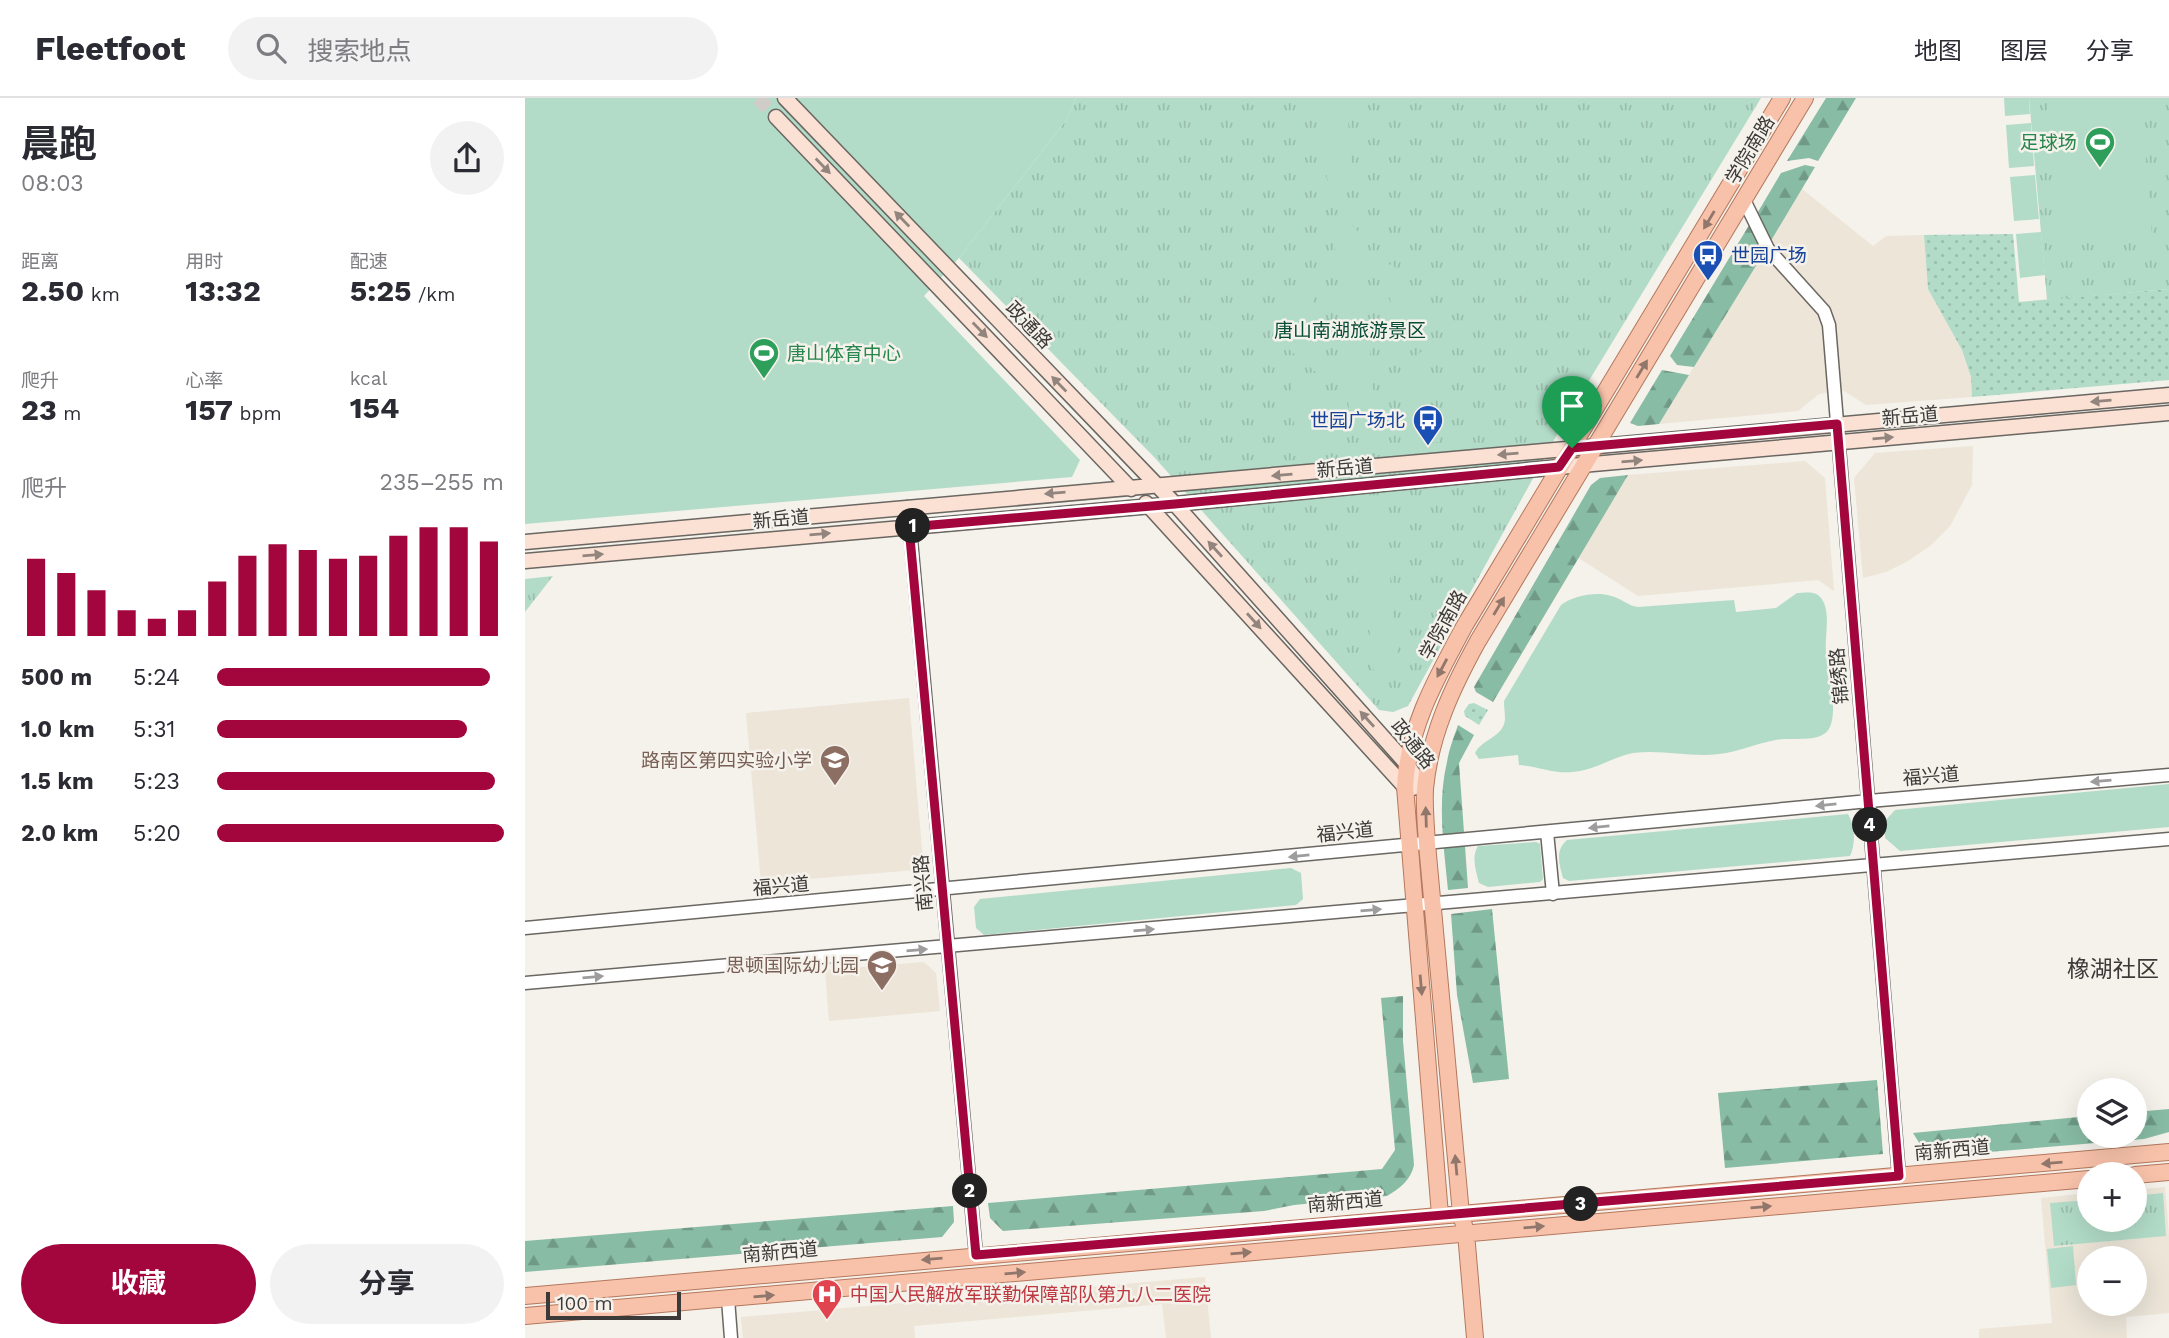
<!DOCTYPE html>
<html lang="zh">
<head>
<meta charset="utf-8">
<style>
	body { margin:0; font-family:"Work Sans","Noto Sans SC",sans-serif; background:#f2f2f3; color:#2b2b33; height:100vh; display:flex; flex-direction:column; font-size:26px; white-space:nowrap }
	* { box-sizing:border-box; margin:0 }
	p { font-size:23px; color:#7c7c81 }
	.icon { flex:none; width:38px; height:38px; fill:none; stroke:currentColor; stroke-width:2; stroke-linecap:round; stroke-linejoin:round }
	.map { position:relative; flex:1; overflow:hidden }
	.drawer { display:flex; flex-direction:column; background:#fff; width:525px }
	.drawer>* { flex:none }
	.fabs { position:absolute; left:1552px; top:980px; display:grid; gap:14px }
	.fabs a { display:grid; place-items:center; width:70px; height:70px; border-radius:50%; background:#fff; box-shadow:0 7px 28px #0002; font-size:35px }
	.scale { position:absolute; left:21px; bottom:18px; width:135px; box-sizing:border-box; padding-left:7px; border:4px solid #3c3a38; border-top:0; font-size:19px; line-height:24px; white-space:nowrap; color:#3c3a38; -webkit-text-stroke:5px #f5f1eb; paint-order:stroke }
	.pin { position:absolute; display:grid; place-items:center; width:60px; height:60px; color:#fff; margin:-72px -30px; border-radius:50% 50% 50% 0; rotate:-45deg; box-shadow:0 0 7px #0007 }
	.pin .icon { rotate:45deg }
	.km { position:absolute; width:35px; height:35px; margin:-18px; border-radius:50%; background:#222; color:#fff; font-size:19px; line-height:35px; text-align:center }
	.round { display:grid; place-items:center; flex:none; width:74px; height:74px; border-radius:37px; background:#f2f2f3 }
	.overview { display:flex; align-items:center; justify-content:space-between; height:119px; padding:0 21px }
	h1 { font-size:38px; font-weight:700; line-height:52px }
	.stats { display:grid; grid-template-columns:repeat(3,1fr); gap:10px; height:119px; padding:7px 21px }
	.stats div { display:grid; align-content:center }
	.stats b { font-size:30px; font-weight:700 }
	.stats small { font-size:19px; font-weight:400 }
	.stats p { font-size:19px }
	.chart { height:196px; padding:14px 21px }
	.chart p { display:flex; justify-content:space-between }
	.chart svg { width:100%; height:126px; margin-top:7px; stroke:#a3063c; stroke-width:6 }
	.action { display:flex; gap:14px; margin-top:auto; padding:14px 21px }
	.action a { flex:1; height:80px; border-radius:42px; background:#a3063c; color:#fff; font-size:28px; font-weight:700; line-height:80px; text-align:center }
	.action a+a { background:#f2f2f3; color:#2b2b33 }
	ul { padding:0 21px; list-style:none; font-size:23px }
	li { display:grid; grid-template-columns:112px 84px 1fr; align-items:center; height:52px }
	li i { height:18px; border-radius:9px; background:#a3063c }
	header { display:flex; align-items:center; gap:42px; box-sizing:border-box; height:98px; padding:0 35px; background:#fff; border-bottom:2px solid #e1e1e2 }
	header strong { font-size:33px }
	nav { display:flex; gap:38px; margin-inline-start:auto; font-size:24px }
	.search { width:490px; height:63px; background:#f2f2f3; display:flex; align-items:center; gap:18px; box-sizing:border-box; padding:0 24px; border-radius:38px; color:#7c7c81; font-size:26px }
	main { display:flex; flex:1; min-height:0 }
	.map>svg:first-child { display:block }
	.built { fill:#ece5d8; fill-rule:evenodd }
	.grass { fill:url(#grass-dots) }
	.forest { fill:url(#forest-firs) }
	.park { fill:url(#park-tufts) }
	.garden { fill:#b2dcc8 }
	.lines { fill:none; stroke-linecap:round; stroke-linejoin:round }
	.secondary-tunnel { stroke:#d0ccc7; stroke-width:14; stroke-dasharray:14 7; stroke-linecap:butt }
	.tertiary-casing { stroke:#6a6661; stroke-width:15 }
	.secondary-casing { stroke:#6a6661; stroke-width:17 }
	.primary-casing { stroke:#b3785d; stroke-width:18 }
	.tertiary { stroke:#fff; stroke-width:12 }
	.secondary { stroke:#fbe0d4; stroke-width:14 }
	.primary { stroke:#f8c2aa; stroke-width:16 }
	.oneway { fill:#92857e }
	.oneway2 { fill:#91776b }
	.oneway3 { fill:#9e9c9c }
	.route-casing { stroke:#fff; stroke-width:14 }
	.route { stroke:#a3063c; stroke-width:9 }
	.labels { text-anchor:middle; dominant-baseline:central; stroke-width:5; stroke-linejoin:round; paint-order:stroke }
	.leisure-label { font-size:19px; fill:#27864d; stroke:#f5f1eb; text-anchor:end }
	.street-label { font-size:19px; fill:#3c3a38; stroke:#f5f1eb }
	.transit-label { font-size:19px; fill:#164399; stroke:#f5f1eb; text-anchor:start }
	.park-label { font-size:19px; fill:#064d37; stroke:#f5f1eb }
	.education-label { font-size:19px; fill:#785e54; stroke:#f5f1eb; text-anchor:end }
	.health-label { font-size:19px; fill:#be3a42; stroke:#f5f1eb; text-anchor:start }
	.quarter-label { font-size:23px; fill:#3c3a38; stroke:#f5f1eb }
</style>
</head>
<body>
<header>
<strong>Fleetfoot</strong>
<div class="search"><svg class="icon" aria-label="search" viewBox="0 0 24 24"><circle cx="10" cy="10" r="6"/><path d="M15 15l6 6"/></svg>搜索地点</div>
<nav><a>地图</a><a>图层</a><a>分享</a></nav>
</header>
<main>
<section class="drawer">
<div class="overview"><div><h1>晨跑</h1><p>08:03</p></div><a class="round"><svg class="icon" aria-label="share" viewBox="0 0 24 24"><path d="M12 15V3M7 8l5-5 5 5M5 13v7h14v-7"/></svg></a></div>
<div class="stats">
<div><p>距离</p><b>2.50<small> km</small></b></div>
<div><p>用时</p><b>13:32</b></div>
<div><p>配速</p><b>5:25<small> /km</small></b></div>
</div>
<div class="stats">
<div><p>爬升</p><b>23<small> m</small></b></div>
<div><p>心率</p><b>157<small> bpm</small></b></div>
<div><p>kcal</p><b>154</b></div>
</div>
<div class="chart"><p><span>爬升</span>235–255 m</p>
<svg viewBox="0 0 160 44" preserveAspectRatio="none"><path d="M5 44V17M15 44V22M25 44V28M35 44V35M45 44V38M55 44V35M65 44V25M75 44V16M85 44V12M95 44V14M105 44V17M115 44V16M125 44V9M135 44V6M145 44V6M155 44V11"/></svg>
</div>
<ul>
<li><b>500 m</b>5:24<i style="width:95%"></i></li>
<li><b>1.0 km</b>5:31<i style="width:87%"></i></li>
<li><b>1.5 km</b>5:23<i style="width:97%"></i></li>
<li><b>2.0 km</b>5:20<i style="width:100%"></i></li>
</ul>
<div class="action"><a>收藏</a><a>分享</a></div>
</section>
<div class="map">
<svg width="1644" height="1240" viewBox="0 0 1644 1240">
	<defs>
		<pattern id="grass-dots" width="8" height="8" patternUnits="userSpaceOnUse" patternTransform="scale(1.75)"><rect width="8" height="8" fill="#b2dcc8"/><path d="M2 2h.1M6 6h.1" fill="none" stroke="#9abead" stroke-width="1.8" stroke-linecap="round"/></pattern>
		<pattern id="forest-firs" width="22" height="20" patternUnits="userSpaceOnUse" patternTransform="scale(1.75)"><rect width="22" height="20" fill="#88bca4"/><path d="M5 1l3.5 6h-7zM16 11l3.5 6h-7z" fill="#709a87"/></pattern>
		<pattern id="park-tufts" width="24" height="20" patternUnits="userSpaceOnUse" patternTransform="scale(1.75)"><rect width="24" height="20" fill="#b2dcc8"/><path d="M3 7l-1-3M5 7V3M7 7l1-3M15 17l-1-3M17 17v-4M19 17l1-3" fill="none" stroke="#9abead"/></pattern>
	</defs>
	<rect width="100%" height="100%" fill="#f5f1eb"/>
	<path class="built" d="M1277,91l71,57 13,-10 38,-1 4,54 34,61 9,27 1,20 -106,8 -22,-14 -25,3 -21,17 -139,13z
		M1448,348l-1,39 -22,41 -20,20 -22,15 -22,11 -23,6 -9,-100 21,-25z
		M1280,363l20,17 9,113 -16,-11 -180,16 -61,-39 51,-82z
		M384,600l14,163 -8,9 -154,13 -15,-170z
		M399,864l12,11 4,38 -111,10 -4,-51z
		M1640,1089l4,49v77l-43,4 1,21h-148v-9l73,-6 -11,-125 48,-5v27h46v-30zM1564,1160h46v46h-46z
		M680,1179l6,61h-45l-4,-34 -248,22 1,12h-172l-2,-21z"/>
	<path class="grass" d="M1488,136l6,68 150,-13v91l-197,17 -1,-20 -9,-27 -34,-61 -4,-54z
		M949,605l14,7 -9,15 -14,-9 -1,-5 5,-7z"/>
	<path class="forest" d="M1301,0h30l-38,63 -9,-3 -22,3z
		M1280,67l10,2 -46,77 -14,-27 26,-44z
		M1226,124l14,29 -71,116 -17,-2 -7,-9z
		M1137,272l27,5 -30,49 -21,2 -8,-3z
		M1103,377l-135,227 -17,-10 -2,-5 117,-202 9,-7z
		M933,627l16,10 -15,28 9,125 -20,2c-4,-42 -11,-87 -1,-128 2,-13 7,-25 11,-37z
		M967,811l17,170 -36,4 -16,-88 -6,-81z
		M878,898v45l11,124c-3,15 -14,23 -27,31l-93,9 -30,6 -261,20 -13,-13 -2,-15 394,-34 13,-19 -14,-152z
		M1352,982l6,74 -158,14 -7,-75z
		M1644,1011v23l-25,7 -216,18 -15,-24 176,-17v20h46v-24z
		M428,1108l1,16 -12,15 -417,35v-31z"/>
	<path class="park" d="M551,0h685l-196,322 -157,286 -15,6 -14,-2 -224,-252 -196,-200 108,-139z
		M1504,0h140v191l-122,11z
		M28,478l-28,36v-33z
		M1638,1095l3,43 -112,10 -4,-43 39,-3v20h46v-24z"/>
	<path class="garden" d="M0,0h551l-9,21 -108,139 -35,38 156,164 -8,17 -547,47z
		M796,0h25l7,79 -5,6 -15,1 -6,-5z
		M1479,0h25l1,16 -25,2z
		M1544,0h72l11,139 -93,8 -12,-145z
		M1506,25l3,43 -25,2 -3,-43z
		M1510,77l4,44 -25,2 -4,-44z
		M828,128l6,7 18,197 -5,7 -15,1 -6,-6 -17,-197v-5l4,-3z
		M1516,134l4,43 -25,3 -4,-44z
		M868,166l13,26 26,21 2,4 -3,10 -32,40 -3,-2 -9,-98z
		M780,175h6l9,98 -3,2 -39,-33 -4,-10 1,-4 21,-25z
		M899,252l3,2c-3,32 1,58 13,87l-2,3c-5,0 -12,2 -17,1 -17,-6 -20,-46 -18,-61 2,-12 10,-26 21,-32z
		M765,265c11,4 22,17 26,28 5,14 10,54 -6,63 -5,2 -12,2 -17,2l-2,-2c5,-32 5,-57 -4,-88z
		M845,410l9,2 5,7 15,150 -5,6 -15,1 -6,-5 -14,-149 4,-8z
		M1272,495c6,0 15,-2 21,2 15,12 6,41 8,57 2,18 16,71 -2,82 -12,8 -34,3 -48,6 -19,3 -38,12 -57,14 -28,4 -56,-5 -86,-1 -21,4 -39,18 -61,19 -18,2 -35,-6 -53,-7l-1,-10 -39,4 -4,-6c7,-14 29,-16 30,-34 0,-6 -1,-11 -1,-18l57,-96c11,-9 36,-14 50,-9 10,2 17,10 27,11l96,-7 2,12 40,-4z
		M1644,686v43l-269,24 -15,-13v-17l10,-11z
		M1323,716c7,12 8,29 2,42l-281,25 -6,-3c-4,-14 -8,-28 4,-38z
		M1011,744l4,2 3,35 -3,3 -52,5 -9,-4c-3,-12 -8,-26 -1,-37z
		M766,770l10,5 2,26 -7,6 -312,30 -8,-7 -2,-21 6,-8z
		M1564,1110v12h46l1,13 -61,6 -3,-30z
		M1548,1148l3,39 -25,3 -4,-39z"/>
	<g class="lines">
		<path class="secondary-tunnel" d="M233,0l18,19"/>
		<g class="tertiary-casing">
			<path id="tertiary" d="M1219,102l24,49 56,62 5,14 70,851
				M383,409l68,748
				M1022,734l6,62
				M0,830l1344,-127 300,-26
				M0,885l1644,-144
				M203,1201l3,39"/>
		</g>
		<g class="secondary-casing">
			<path id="secondary" d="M260,0l390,406 231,259 19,28
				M251,19l355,372
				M621,405l259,284 8,1
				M0,444l1644,-147
				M0,463l650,-57 384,-37 610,-54"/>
		</g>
		<g class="primary-casing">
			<path id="primary" d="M1610,1077l34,-3
				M915,1117l-35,-428c3,-60 32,-110 60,-162l317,-527
				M0,1198l1644,-144
				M0,1218l1564,-137
				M950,1240l-9,-105 -5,-19 -34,-370c-1,-18 -3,-37 -2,-55 5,-54 27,-101 53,-148l327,-543"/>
		</g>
		<use href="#tertiary" class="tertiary"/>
		<use href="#secondary" class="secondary"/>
		<use href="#primary" class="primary"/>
	</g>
	<defs><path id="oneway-solid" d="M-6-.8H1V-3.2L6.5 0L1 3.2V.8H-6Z" transform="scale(1.75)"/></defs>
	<g class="oneway">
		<use href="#oneway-solid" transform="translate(298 68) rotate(46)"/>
		<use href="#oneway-solid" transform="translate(377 121) rotate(-134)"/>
		<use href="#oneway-solid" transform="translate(455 232) rotate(46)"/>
		<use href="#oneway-solid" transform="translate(534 286) rotate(-134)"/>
		<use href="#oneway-solid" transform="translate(1576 303) rotate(175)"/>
		<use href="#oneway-solid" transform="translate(1358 340) rotate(-5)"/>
		<use href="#oneway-solid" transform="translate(983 356) rotate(175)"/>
		<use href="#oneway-solid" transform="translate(1107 363) rotate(-5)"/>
		<use href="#oneway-solid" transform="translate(757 377) rotate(175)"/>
		<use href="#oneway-solid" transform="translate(530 395) rotate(175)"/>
		<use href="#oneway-solid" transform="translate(295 436) rotate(-5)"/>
		<use href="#oneway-solid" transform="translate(690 451) rotate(-132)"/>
		<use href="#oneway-solid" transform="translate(68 457) rotate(-5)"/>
		<use href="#oneway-solid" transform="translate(729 523) rotate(48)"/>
		<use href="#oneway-solid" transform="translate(842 621) rotate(-132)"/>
	</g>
	<g class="oneway2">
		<use href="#oneway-solid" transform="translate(1184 122) rotate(121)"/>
		<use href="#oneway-solid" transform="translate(1117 271) rotate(-59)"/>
		<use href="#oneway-solid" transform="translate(974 508) rotate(-59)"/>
		<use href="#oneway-solid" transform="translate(917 570) rotate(118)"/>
		<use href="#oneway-solid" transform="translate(901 719) rotate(-92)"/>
		<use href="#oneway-solid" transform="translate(896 887) rotate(85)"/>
		<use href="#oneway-solid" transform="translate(1527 1065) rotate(175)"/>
		<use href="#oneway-solid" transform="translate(931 1067) rotate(-95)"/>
		<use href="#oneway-solid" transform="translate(1236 1109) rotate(-5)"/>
		<use href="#oneway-solid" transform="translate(1009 1129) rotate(-5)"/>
		<use href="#oneway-solid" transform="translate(716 1155) rotate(-5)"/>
		<use href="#oneway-solid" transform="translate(407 1161) rotate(175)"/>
		<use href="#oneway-solid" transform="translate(490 1175) rotate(-5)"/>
		<use href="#oneway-solid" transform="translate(239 1198) rotate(-5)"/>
	</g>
	<g class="oneway3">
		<use href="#oneway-solid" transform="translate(1576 683) rotate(175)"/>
		<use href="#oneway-solid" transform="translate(1301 707) rotate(174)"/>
		<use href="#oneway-solid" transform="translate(1074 729) rotate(174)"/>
		<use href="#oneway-solid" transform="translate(774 758) rotate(174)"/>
		<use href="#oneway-solid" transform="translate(846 812) rotate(-5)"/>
		<use href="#oneway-solid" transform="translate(619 832) rotate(-5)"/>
		<use href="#oneway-solid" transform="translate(392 852) rotate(-5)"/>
		<use href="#oneway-solid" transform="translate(68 879) rotate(-5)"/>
	</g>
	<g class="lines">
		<g class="route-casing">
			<path id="route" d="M1312,326l62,752 -923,79 -67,-728 266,-23 384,-37 13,-19z"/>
		</g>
		<use href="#route" class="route"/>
	</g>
	<defs>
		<g id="stadium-pin" transform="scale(1.575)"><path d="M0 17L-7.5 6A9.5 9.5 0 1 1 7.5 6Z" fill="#2e9e5b" stroke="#f5f1eb"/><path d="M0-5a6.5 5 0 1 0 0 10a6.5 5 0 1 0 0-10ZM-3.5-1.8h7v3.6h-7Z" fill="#fff"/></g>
		<g id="bus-pin" transform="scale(1.575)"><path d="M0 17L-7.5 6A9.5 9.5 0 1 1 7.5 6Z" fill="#1a4fb4" stroke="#f5f1eb"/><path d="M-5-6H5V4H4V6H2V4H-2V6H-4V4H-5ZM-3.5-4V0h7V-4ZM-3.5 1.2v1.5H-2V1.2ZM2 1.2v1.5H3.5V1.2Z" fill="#fff"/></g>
		<g id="school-pin" transform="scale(1.575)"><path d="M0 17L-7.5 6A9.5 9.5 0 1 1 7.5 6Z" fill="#8d6e63" stroke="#f5f1eb"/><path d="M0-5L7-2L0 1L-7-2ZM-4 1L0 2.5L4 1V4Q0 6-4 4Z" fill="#fff"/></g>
		<g id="hospital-pin" transform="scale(1.575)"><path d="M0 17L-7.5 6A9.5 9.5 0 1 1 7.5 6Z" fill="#e0444e" stroke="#f5f1eb"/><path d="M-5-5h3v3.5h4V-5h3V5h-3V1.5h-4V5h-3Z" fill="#fff"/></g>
	</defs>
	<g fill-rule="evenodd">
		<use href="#stadium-pin" x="1575" y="44"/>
		<use href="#bus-pin" x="1183" y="157"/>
		<use href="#stadium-pin" x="239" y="255"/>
		<use href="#bus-pin" x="903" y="322"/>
		<use href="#school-pin" x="310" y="662"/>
		<use href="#school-pin" x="357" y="867"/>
		<use href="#hospital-pin" x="302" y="1196"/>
	</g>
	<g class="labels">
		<g class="leisure-label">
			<text x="1552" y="44">足球场</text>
			<text x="262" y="255" text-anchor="start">唐山体育中心</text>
		</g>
		<g class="street-label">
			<text transform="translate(1225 52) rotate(-59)">学院南路</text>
			<text transform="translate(504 227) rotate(46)">政通路</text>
			<text transform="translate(1385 318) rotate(-5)">新岳道</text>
			<text transform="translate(820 370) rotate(-5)">新岳道</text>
			<text transform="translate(256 421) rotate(-5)">新岳道</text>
			<text transform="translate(918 527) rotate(-61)">学院南路</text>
			<text transform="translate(1314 578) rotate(-95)">锦绣路</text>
			<text transform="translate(888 646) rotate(51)">政通路</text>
			<text transform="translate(1406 678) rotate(-5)">福兴道</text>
			<text transform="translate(820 734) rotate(-6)">福兴道</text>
			<text transform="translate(398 785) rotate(-95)">南兴路</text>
			<text transform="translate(256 788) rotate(-5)">福兴道</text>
			<text transform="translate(1427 1052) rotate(-5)">南新西道</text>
			<text transform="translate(820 1104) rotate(-5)">南新西道</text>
			<text transform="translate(255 1154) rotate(-5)">南新西道</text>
		</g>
		<g class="transit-label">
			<text x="1206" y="157">世园广场</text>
			<text x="880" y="322" text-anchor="end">世园广场北</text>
		</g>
		<g class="park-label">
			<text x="825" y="232">唐山南湖旅游景区</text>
		</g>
		<g class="education-label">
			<text x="287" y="662">路南区第四实验小学</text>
			<text x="334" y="867">思顿国际幼儿园</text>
		</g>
		<g class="health-label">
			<text x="325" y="1196">中国人民解放军联勤保障部队第九八二医院</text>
		</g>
		<g class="quarter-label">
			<text x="1588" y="871">橡湖社区</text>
		</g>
	</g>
</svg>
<div class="fabs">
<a><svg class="icon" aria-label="layers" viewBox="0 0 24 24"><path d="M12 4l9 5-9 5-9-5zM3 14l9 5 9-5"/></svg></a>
<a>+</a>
<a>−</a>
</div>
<div class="scale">100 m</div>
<div class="pin" style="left:1047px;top:350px;background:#1e9e55"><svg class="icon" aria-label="arrive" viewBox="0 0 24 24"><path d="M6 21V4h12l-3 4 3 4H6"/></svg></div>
<b class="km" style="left:388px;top:428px">1</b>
<b class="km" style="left:445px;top:1093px">2</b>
<b class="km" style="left:1056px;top:1106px">3</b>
<b class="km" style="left:1345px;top:727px">4</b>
</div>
</main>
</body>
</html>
